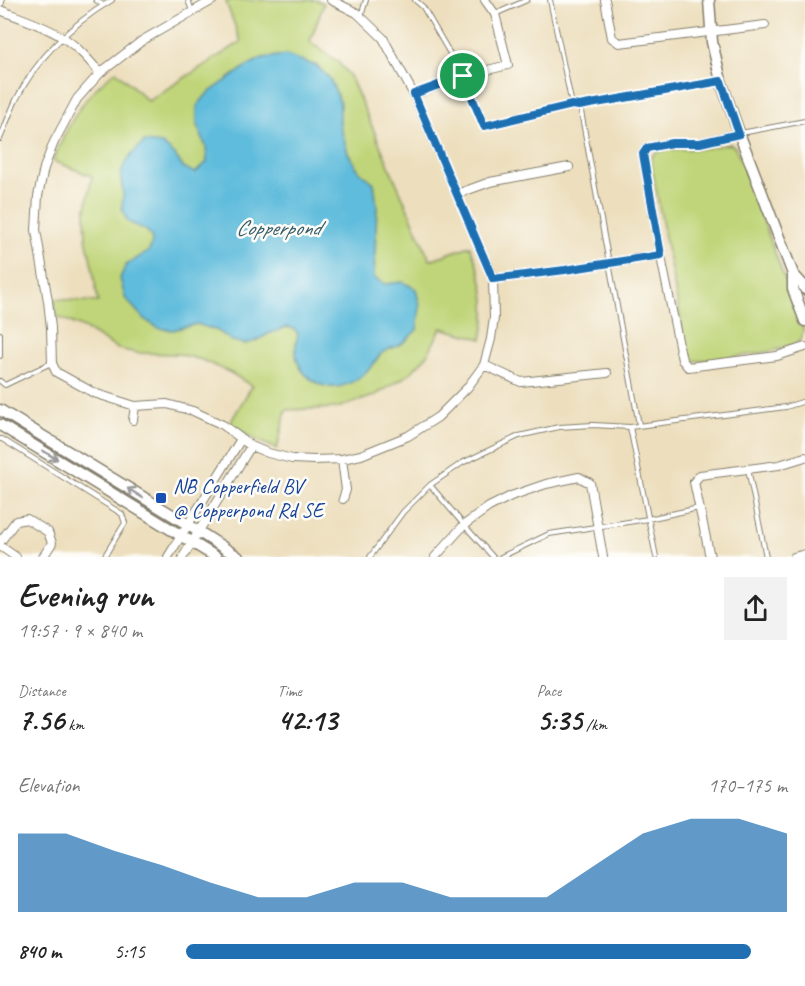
<!DOCTYPE html>
<html lang="en">
<head>
<meta charset="utf-8">
<style>
	body { margin:0; font-family:Caveat,sans-serif; background:#f2f2f2; color:#222; height:100vh; display:flex; flex-direction:column; font-size:22px; white-space:nowrap }
	* { box-sizing:border-box; margin:0 }
	p { font-size:20px; color:#767676 }
	.icon { flex:none; width:33px; height:33px; fill:none; stroke:currentColor; stroke-width:2; stroke-linecap:round; stroke-linejoin:round }
	.map { position:relative; height:557px; overflow:hidden }
	.details { display:flex; flex-direction:column; background:#fff; flex:1 }
	.details>* { flex:none }
	.pin { position:absolute; display:grid; place-items:center; width:51px; height:51px; color:#fff; margin:-26px; border:3px solid #fff; border-radius:50%; box-shadow:0 2px 6px #0007 }
	.round { display:grid; place-items:center; flex:none; width:63px; height:63px; border-radius:0px; background:#f2f2f2 }
	.overview { display:flex; align-items:center; justify-content:space-between; height:102px; padding:0 18px }
	h1 { font-size:33px; font-weight:800; line-height:45px }
	.metrics { display:grid; grid-template-columns:repeat(3,1fr); gap:9px; height:102px; padding:6px 18px }
	.metrics div { display:grid; align-content:center }
	.metrics b { font-size:30px; font-weight:800 }
	.metrics small { font-size:16px; font-weight:400 }
	.metrics p { font-size:16px }
	.chart { height:168px; padding:12px 18px }
	.chart p { display:flex; justify-content:space-between }
	.chart svg { width:100%; height:108px; margin-top:6px; fill:#1f6fb2; opacity:.7 }
	ul { padding:0 18px; list-style:none; font-size:20px }
	li { display:grid; grid-template-columns:96px 72px 1fr; align-items:center; height:45px }
	li i { height:15px; border-radius:8px; background:#1f6fb2 }
	.map>svg:first-child { display:block }
	.green { fill:#c0d579; stroke:#6e784a; stroke-width:1.5 }
	.water { fill:#5ebcdc; stroke:#3d6c7c; stroke-width:1.5 }
	.lines { fill:none; stroke-linecap:round; stroke-linejoin:round }
	.service-casing { stroke:#847e6d; stroke-width:6 }
	.minor-casing { stroke:#847e6d; stroke-width:10 }
	.tertiary-casing { stroke:#847e6d; stroke-width:13 }
	.service { stroke:#fff; stroke-width:4 }
	.minor { stroke:#fff; stroke-width:8 }
	.tertiary { stroke:#fff; stroke-width:10 }
	.oneway { stroke:#999 }
	.route-casing { stroke:#fff; stroke-width:12 }
	.route { stroke:#1f6fb2; stroke-width:8 }
	.transit-dot { fill:#1a4fb4; stroke:#fdfcf7; stroke-width:2 }
	.labels { text-anchor:middle; dominant-baseline:central; stroke-width:5; stroke-linejoin:round; paint-order:stroke }
	.transit-label { font-size:21px; fill:#164399; stroke:#fdfcf7; text-anchor:start }
	.water-label { font-size:22px; font-style:italic; fill:#365c69; stroke:#fdfcf7 }
</style>
</head>
<body>
<div class="map">
<svg width="805" height="557" viewBox="0 0 805 557">
	<rect width="100%" height="100%" fill="#fdfcf7"/>
	<filter id="ink" filterUnits="userSpaceOnUse"><feTurbulence type="fractalNoise" baseFrequency=".0167" numOctaves="2"/><feDisplacementMap in="SourceGraphic" scale="12" xChannelSelector="R" yChannelSelector="G"/><feConvolveMatrix kernelMatrix="1 2 1 2 8 2 1 2 1" color-interpolation-filters="sRGB"/></filter>
	<filter id="wash" filterUnits="userSpaceOnUse"><feTurbulence type="fractalNoise" baseFrequency=".008" numOctaves="4" result="noise"/><feDisplacementMap in="SourceGraphic" scale="24" xChannelSelector="R" yChannelSelector="G"/><feGaussianBlur stdDeviation="1.35" result="paint"/><feColorMatrix in="noise" values="0 0 0 0 0 0 0 0 0 0 0 0 0 0 0 0 0 1.4 0 .05"/><feComposite in="paint" operator="in"/></filter>
	<g filter="url(#wash)">
		<rect width="100%" height="100%" fill="#eddfbe"/>
		<path class="green" d="M231,0h85l8,3 -14,39 28,20 12,14 80,184 40,-14c13,31 20,59 12,93l-41,-11 -14,28 -19,19 -34,21 -37,12 -51,2 -9,39 -23,-10 -24,-16 22,-37 -21,-13 -29,-13 -23,-6 -41,-1 -20,-4 -34,-21 -28,-12 -1,-17 43,3 -5,-32 -7,-32 -1,-24 7,-38 -39,-15c15,-37 30,-66 63,-90l32,30 93,-59 -15,-40z
			M730,144l5,3 3,6 65,175c0,5 0,9 -4,13 -14,12 -81,18 -102,20l-7,-2 -3,-5 -36,-191 1,-7 5,-4 20,-3h22z"/>
		<path class="water" d="M286,55l31,11 13,13 10,23v23l8,28 11,18 15,12 3,23 -3,72 11,6 18,-2 13,7 4,18 -3,23c-5,4 -9,9 -14,13 -6,4 -15,5 -21,10 -5,4 -7,11 -12,15 -19,20 -43,28 -65,6 -10,-11 -11,-26 -7,-40l-4,-5 -7,-2 -19,7 -12,7 -11,3 -13,-3 -14,-10 -21,-7 -24,6 -15,-2 -14,-9 -19,-21 -5,-20 6,-13 23,-14 3,-9 -1,-6 -5,-6 -18,-8c-7,-13 -6,-14 -5,-28 0,-5 -2,-10 -2,-15 -1,-15 13,-27 23,-37l18,2 13,11 8,12 12,6 12,-11 -1,-15 -9,-22v-19l10,-12 40,-28 15,-8z"/>
	</g>
	<g filter="url(#ink)">
		<g class="lines">
			<g class="service-casing">
				<path id="service" d="M96,0l7,5
					M188,0l4,11
					M415,0l8,7 40,69 21,50 88,-21 8,1 140,-25
					M550,0l22,105
					M495,14l32,-14
					M361,16l5,-16
					M580,106l59,319
					M741,133l64,-12
					M0,139c5,-13 10,-26 16,-39 21,-42 56,-76 96,-100
					M0,334v22
					M0,381l5,4 46,-22
					M630,427l26,130
					M0,439h2l120,75 3,9 -21,34
					M748,469l18,88
					M430,485l34,40 29,32
					M370,557l33,-45 27,-27 32,-22 57,-27 40,-9 34,-2 37,2 156,-20 19,-6
					M501,557l48,-23 99,-15 51,-11"/>
			</g>
			<g class="minor-casing">
				<path id="minor" d="M213,0l-70,40 -43,33 -23,26 -23,43 -10,26 -6,28 -2,34 12,71 3,27 1,35 4,9 38,21 41,13 32,-2 26,7 30,14 28,21 17,7 24,6 22,1 28,-1 19,-4 47,-19 30,-19 29,-29 17,-23 7,-26 3,-21 -1,-39 -79,-184 -31,-57 -26,-25 -26,-13
					M605,0l7,38 7,5 146,-18
					M0,2v-2
					M0,10c20,8 43,15 62,27 15,9 27,23 38,36
					M414,95l49,-19 45,-11 -13,-51 -10,-14
					M739,133l-39,10h-28l-25,5 -4,6 20,113 19,93 6,7 89,-11 28,-9
					M457,194l33,-12 79,-15
					M493,279l72,-9 96,-15
					M484,365l37,17 86,-9
					M133,420l2,-14
					M342,459l4,31 -3,9
					M0,542l16,-21 11,-2 21,13 4,11 -9,14
					M0,546l16,11
					M168,557l73,-118
					M183,557l68,-111
					M435,557l29,-32 25,-18 22,-11 35,-12 33,-7 11,6 13,74
					M710,557l-16,-75 6,-7 79,-10 26,-8
					M794,557l11,-3"/>
			</g>
			<g class="tertiary-casing">
				<path id="tertiary" d="M709,0l3,42 9,39 18,52 54,141v15l12,32
					M793,274l10,11 2,4
					M0,410l187,114 51,33
					M0,425l216,132"/>
			</g>
			<use href="#service" class="service"/>
			<use href="#minor" class="minor"/>
			<use href="#tertiary" class="tertiary"/>
		</g>
		<defs><path id="oneway-shaft" d="M-6 0H5M1.5-3L5.5 0L1.5 3" fill="none" stroke-width="1.6" stroke-linecap="round" stroke-linejoin="round" transform="scale(1.5)"/></defs>
		<g class="oneway">
			<use href="#oneway-shaft" transform="translate(50 455) rotate(31)"/>
			<use href="#oneway-shaft" transform="translate(135 493) rotate(-148)"/>
		</g>
	</g>
	<g class="lines" filter="url(#ink)">
		<g class="route-casing">
			<path id="route" d="M463,76l21,50 88,-21 7,1 142,-25 18,53 -39,9h-28l-25,5 -4,6 18,101 -96,15 -72,9 -79,-185z"/>
		</g>
		<use href="#route" class="route"/>
	</g>
	<rect class="transit-dot" x="155" y="492" width="12" height="12" rx="3"/>
	<g class="labels">
		<g class="transit-label">
			<text x="173" y="486">NB Copperfield BV<tspan x="173" dy="24">@ Copperpond Rd SE</tspan></text>
		</g>
		<g class="water-label">
			<text x="278" y="228">Copperpond</text>
		</g>
	</g>
</svg>
<div class="pin" style="left:463px;top:76px;background:#1e9e55"><svg class="icon" aria-label="arrive" viewBox="0 0 24 24"><path d="M6 21V4h12l-3 4 3 4H6"/></svg></div>
</div>
<section class="details">
<div class="overview"><div><h1>Evening run</h1><p>19:57 · 9 × 840 m</p></div><a class="round"><svg class="icon" aria-label="share" viewBox="0 0 24 24"><path d="M12 15V3M7 8l5-5 5 5M5 13v7h14v-7"/></svg></a></div>
<div class="metrics">
<div><p>Distance</p><b>7.56<small> km</small></b></div>
<div><p>Time</p><b>42:13</b></div>
<div><p>Pace</p><b>5:35<small> /km</small></b></div>
</div>
<div class="chart"><p><span>Elevation</span>170–175 m</p>
<svg viewBox="0 0 160 44" preserveAspectRatio="none"><path d="M0 44V12L10 12L20 19L30 25L40 32L50 38L60 38L70 32L80 32L90 38L100 38L110 38L120 25L130 12L140 6L150 6L160 12V44z"/></svg>
</div>
<ul>
<li><b>840 m</b>5:15<i style="width:94%"></i></li>
</ul>
</section>
</body>
</html>
